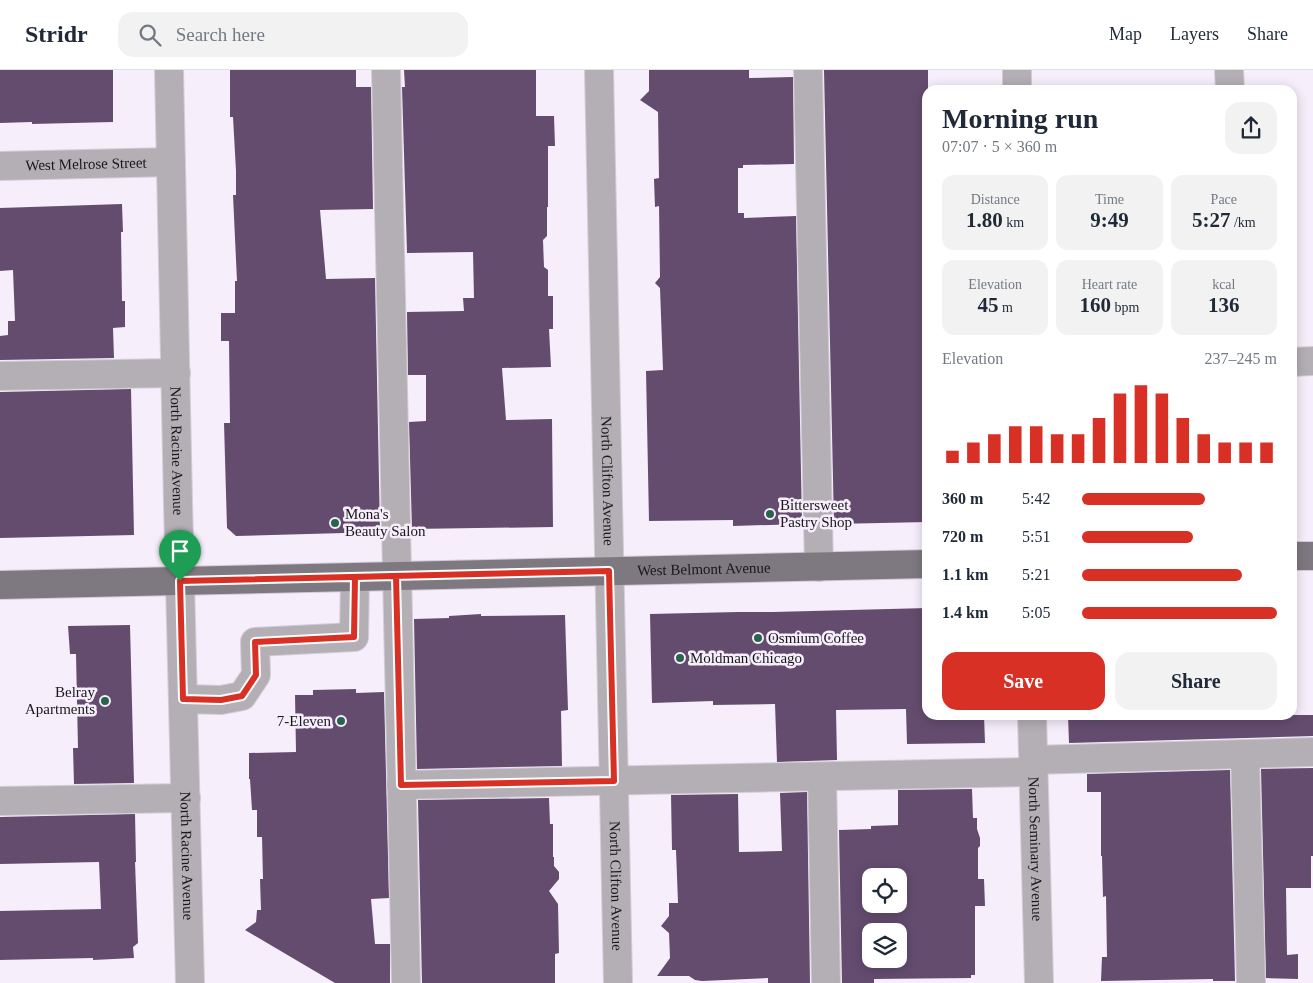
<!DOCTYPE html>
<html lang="en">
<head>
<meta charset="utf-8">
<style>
	body { margin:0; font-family:"Times New Roman",serif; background:#f2f2f3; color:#1f2937; height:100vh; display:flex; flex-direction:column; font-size:19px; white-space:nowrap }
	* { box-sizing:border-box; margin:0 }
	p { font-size:16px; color:#747a83 }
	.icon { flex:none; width:28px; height:28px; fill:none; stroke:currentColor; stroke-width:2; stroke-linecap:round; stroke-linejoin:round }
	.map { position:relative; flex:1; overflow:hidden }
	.panel { position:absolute; left:922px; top:15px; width:375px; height:635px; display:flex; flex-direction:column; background:#fff; border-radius:15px; box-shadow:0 2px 12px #0003 }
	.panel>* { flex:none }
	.tools { position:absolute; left:862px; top:798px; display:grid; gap:10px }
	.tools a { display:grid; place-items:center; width:45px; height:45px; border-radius:10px; background:#fff; box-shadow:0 2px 12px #0003; font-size:25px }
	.pin { position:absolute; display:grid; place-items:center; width:42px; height:42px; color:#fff; margin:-51px -21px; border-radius:50% 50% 50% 0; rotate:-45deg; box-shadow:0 0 5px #0007 }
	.pin .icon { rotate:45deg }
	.round { display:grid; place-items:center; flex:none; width:52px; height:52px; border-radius:15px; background:#f2f2f3 }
	.overview { display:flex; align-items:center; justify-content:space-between; height:85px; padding:0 20px }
	h1 { font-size:28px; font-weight:600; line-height:38px }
	.figures { display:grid; grid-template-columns:repeat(3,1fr); gap:8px; height:85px; padding:5px 20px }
	.figures div { display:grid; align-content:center; border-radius:12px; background:#f2f2f3; text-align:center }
	.figures b { font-size:21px; font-weight:600 }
	.figures small { font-size:14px; font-weight:400 }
	.figures p { font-size:14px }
	.chart { height:140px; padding:10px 20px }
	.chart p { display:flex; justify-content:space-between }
	.chart svg { width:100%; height:90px; margin-top:5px; stroke:#d93025; stroke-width:6 }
	.action { display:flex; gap:10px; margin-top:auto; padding:10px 20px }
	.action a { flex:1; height:58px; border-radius:15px; background:#d93025; color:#fff; font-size:20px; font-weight:600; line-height:58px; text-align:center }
	.action a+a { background:#f2f2f3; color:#1f2937 }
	ul { padding:0 20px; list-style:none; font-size:16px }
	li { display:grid; grid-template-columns:80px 60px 1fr; align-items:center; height:38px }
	li i { height:12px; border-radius:6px; background:#d93025 }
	header { display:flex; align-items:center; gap:30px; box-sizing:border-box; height:70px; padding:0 25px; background:#fff; border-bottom:1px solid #e0e1e3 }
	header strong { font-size:24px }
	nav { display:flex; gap:28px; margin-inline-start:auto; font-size:18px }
	.search { width:350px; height:45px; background:#f2f2f3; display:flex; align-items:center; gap:12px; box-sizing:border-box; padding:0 18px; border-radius:15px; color:#747a83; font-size:19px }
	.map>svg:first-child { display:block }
	.building { fill:#644c6f; fill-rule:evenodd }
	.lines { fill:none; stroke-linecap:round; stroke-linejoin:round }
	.minor-casing { stroke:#d3ccd7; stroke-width:30 }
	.major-casing { stroke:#d3ccd7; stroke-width:30 }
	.minor { stroke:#b3afb5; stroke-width:28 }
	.major { stroke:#7e7881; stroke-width:28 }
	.route-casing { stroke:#fff; stroke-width:10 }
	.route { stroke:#d93025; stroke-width:6 }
	.poi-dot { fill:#29634b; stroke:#f6eefb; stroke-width:2 }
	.labels { text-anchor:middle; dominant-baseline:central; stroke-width:5; stroke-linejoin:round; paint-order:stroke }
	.street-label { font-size:15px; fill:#1a181c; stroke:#f6eefb }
	.poi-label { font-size:15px; fill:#1a181c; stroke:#f6eefb; text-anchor:start }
</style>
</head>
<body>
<header>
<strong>Stridr</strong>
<div class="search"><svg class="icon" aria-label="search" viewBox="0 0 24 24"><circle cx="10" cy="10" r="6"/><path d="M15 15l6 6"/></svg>Search here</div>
<nav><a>Map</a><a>Layers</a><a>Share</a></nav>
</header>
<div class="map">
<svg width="1313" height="913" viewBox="0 0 1313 913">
	<rect width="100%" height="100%" fill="#f6eefb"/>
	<path class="building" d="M0,0h113v52l-81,2v-2l-32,1z
		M230,0h126v17h15l2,122 -53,1 6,69 49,-1 5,254 -144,4 -9,-8 -3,-105h6l-1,-82h-8v-28h14v-32h2l-4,-86h3v-24l-3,-54h-3z
		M404,0h132v46h18l1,30h-7v61h-1v29l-4,4 1,27 4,3v26h5v33h-4l2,38 -49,1 4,52 46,-1 1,108 -141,2 -3,-107 17,-1v-46h-18l-1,-63 57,-1 -1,-13h11l-1,-46 -66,1 -5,-166h3z
		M649,0h100v8l44,-1 1,87 -51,1v3h-5v45h6v5l52,-2 6,308 -69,2v-6l-84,1 -3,-150 17,-1 -3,-82 -5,-5 5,-6 -1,-71 -4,1 -1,-28 5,-1 -1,-66 -18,-12 9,-9z
		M824,0h104v452l-94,2z
		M122,134l1,28h-2l1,69h3v26l-12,1 1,30 -114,2v-24l8,-1v-14h7l-2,-51 -13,1v-63z
		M131,319l3,146 -134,3v-146z
		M928,538v107h56l1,28 -78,1 -1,-35 -70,1 1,50 -60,2 -2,-58 -62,1v-4l-61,2 -2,-89 88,-2h35z
		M481,544v2l84,-1 3,95 -7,1 1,55 -145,3 -3,-150 35,-1v-2z
		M130,555l4,158 -60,1 -1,-36h5l-2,-94h-6l-2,-28z
		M356,619v4l28,-1 5,206 -18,1 4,45h15v39h-55l-90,-53 11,-8 1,-12h4l-1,-31h3l-1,-42h-5v-27h-5l-2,-31h-1v-26l47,-1 -1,-57h18v-5z
		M1068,645h245v21l-244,7z
		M1313,698v88h-2v32h-25l1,67 11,-1v25l-32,-1 -5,-209z
		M1230,700l5,211h-22v-2l-112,2 1,-24h5l-1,-61 -3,1 -1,-41h-1v-64h-14v-18z
		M972,719l1,29h4v11l3,9v8l-2,2v31h6l1,27h-10v69h-4v3l-97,1v4h-32l-3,-153 32,-1v-3l27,-1v-35zM871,806h28v28h-28zM871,861h28v28h-28z
		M807,722l3,191h-42v-5l-66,3 -7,-1 -6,-4h-32l13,-18 -1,-25 -8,-7 8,-10v-13h9l-2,-53h-4l-1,-55 67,-1 1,58 43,-1 -2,-58z
		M549,728l1,26h3v33h1v9l5,6v7l-10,12 9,13 1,49 -4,1v29h-133l-4,-183z
		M135,744l1,48h-1l3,81 -5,4 1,11 -41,2v-2l-93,2v-49l101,-2 -2,-47 -99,2v-47z"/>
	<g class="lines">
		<g class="minor-casing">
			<g id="minor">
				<path id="s1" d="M169,0l9,433 12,480"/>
				<path d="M386,0l20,913"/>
				<path id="s2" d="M599,0l19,913"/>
				<path d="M808,0l11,497"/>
				<path d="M1017,0v20"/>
				<path d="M1229,0l1,20"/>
				<path id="s3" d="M0,96l171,-4"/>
				<path d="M1292,292l21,-1"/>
				<path d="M0,306l176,-3"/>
				<path d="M183,629l38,1 21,-4 14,-21 -1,-33 99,-5 1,-60"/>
				<path id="s4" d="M1032,645l7,268"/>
				<path d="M1245,684l6,229"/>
				<path d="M1033,690l280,-8"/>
				<path d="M822,707l4,206"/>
				<path d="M401,715l632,-13"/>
				<path d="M0,731l186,-3"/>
			</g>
		</g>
		<g class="major-casing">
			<g id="major">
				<path d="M1292,486h21"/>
				<path id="s5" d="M0,515l928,-21"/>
			</g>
		</g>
		<use href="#minor" class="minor"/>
		<use href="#major" class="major"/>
	</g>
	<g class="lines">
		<g class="route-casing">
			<path id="route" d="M180,511l3,118 38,1 21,-4 14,-21 -1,-33 99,-5 1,-60 41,-1 5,209 213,-4 -5,-210c-143,4 -286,7 -429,10"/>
		</g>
		<use href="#route" class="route"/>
	</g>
	<g class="poi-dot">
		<circle cx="770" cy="444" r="5"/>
		<circle cx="335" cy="453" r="5"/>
		<circle cx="758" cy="568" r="5"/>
		<circle cx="680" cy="588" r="5"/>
		<circle cx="105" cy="631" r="5"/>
		<circle cx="341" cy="651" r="5"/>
	</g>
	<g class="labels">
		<g class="street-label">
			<text stroke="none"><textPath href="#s3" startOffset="86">West Melrose Street</textPath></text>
			<text stroke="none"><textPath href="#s1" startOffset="381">North Racine Avenue</textPath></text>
			<text stroke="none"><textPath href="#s2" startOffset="411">North Clifton Avenue</textPath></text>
			<text stroke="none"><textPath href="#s5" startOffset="704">West Belmont Avenue</textPath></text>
			<text stroke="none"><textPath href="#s4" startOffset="134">North Seminary Avenue</textPath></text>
			<text stroke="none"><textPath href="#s1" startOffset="786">North Racine Avenue</textPath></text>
			<text stroke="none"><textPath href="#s2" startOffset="816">North Clifton Avenue</textPath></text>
		</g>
		<g class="poi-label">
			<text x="780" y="435">Bittersweet<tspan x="780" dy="17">Pastry Shop</tspan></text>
			<text x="345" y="444">Mona's<tspan x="345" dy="17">Beauty Salon</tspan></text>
			<text x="768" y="568">Osmium Coffee</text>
			<text x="690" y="588">Moldman Chicago</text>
			<text x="95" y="622" text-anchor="end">Belray<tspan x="95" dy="17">Apartments</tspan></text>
			<text x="331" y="651" text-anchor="end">7-Eleven</text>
		</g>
	</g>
</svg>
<div class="tools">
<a><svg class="icon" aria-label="locate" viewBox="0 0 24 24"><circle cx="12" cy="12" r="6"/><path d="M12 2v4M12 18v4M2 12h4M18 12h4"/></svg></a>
<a><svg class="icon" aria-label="layers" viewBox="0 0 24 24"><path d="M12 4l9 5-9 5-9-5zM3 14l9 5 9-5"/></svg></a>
</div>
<div class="pin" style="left:180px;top:511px;background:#1e9e55"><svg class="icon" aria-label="arrive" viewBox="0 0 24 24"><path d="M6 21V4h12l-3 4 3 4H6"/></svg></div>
<section class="panel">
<div class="overview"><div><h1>Morning run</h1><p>07:07 · 5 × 360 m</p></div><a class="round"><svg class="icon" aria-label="share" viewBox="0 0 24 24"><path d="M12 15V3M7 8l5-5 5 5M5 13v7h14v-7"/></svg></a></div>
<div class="figures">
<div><p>Distance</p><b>1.80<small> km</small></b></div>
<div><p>Time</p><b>9:49</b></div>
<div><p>Pace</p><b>5:27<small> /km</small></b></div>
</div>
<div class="figures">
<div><p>Elevation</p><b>45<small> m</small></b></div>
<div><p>Heart rate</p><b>160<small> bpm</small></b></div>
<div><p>kcal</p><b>136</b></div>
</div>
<div class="chart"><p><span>Elevation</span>237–245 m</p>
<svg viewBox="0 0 160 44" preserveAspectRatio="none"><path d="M5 44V38M15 44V34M25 44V30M35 44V26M45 44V26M55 44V30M65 44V30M75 44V22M85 44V10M95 44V6M105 44V10M115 44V22M125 44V30M135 44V34M145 44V34M155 44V34"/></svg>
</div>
<ul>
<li><b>360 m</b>5:42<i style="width:63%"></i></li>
<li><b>720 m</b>5:51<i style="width:57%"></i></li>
<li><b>1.1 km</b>5:21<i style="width:82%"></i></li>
<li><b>1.4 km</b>5:05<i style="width:100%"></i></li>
</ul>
<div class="action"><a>Save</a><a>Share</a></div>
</section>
</div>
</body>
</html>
